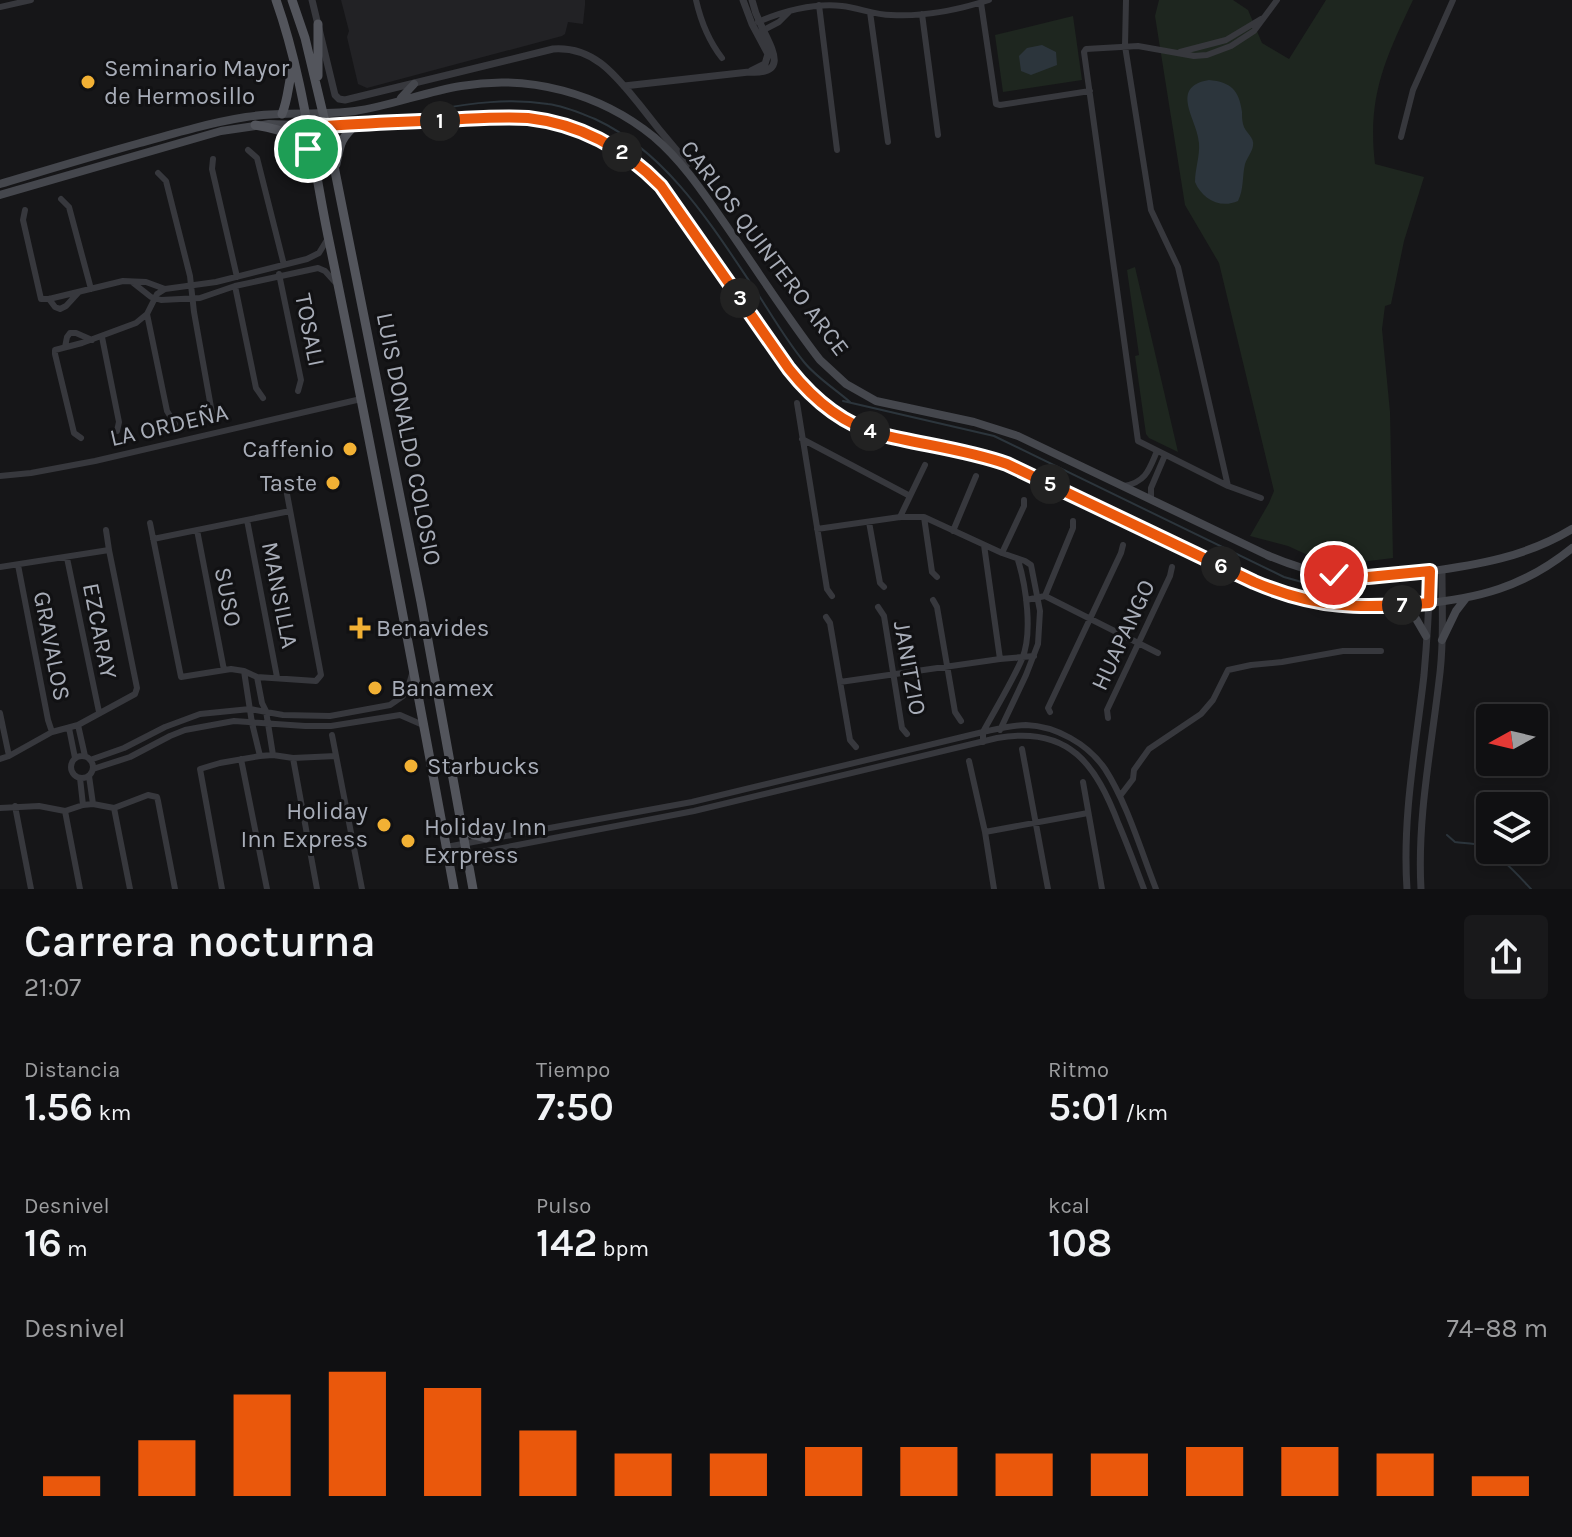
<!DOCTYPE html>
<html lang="es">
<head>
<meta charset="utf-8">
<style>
	body { margin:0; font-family:Karla,sans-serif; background:#19191b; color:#f1f3f6; height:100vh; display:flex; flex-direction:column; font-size:30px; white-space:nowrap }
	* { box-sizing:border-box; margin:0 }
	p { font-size:26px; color:#9c9d9f }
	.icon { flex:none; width:44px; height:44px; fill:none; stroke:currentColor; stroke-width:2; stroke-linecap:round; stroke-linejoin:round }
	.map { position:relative; height:889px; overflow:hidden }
	.sheet { display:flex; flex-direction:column; background:#101012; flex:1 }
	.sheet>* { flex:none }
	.needle { width:52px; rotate:262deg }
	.fabs { position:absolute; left:1476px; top:704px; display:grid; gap:16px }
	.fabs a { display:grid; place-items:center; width:72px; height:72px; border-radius:8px; background:#101012; box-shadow:0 4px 12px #0003,0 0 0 2px #303032; font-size:40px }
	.pin { position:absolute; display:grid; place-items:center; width:68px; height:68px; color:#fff; margin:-34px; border:4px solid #fff; border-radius:50%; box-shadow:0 2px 8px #0007 }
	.km { position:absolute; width:40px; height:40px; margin:-20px; border-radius:50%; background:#222; color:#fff; font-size:22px; line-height:40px; text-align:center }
	.round { display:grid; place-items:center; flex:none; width:84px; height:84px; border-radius:8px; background:#19191b }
	.overview { display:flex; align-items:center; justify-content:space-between; height:136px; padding:0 24px }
	h1 { font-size:44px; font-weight:600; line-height:60px }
	.stats { display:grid; grid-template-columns:repeat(3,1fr); gap:12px; height:136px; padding:8px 24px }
	.stats div { display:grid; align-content:center }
	.stats b { font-size:40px; font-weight:600 }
	.stats small { font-size:22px; font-weight:400 }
	.stats p { font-size:22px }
	.chart { height:224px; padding:16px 24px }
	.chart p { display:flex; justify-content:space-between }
	.chart svg { width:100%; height:144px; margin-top:8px; stroke:#ea580c; stroke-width:6 }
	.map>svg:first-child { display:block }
	.built { fill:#222225 }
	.green { fill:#1e261f }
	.water { fill:#2c353c }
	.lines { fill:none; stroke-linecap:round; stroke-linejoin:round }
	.stream { stroke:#2c353c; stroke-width:2 }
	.minor { stroke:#37383d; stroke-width:6 }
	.tertiary { stroke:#37383d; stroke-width:7 }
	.secondary { stroke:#45474d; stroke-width:8 }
	.primary { stroke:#53555c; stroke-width:9 }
	.route-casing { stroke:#fff; stroke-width:16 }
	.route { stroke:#ea580c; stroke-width:10 }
	.poi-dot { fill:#f2b134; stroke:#111113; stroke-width:3 }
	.labels { text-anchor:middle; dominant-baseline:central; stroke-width:6; stroke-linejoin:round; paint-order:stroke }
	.poi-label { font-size:24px; fill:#a8adb8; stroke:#111113; text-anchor:start }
	.street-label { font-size:24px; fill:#a8adb8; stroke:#111113 }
</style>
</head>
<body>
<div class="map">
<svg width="1572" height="889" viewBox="0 0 1572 889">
	<rect width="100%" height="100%" fill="#161618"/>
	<path class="built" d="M341,0h244v5l-2,19 -15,-2 -3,12 -3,2 -195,52 -9,-4 -11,-47 2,-6z"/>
	<path class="green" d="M1159,0h74l15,10 14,33 27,16 37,-59h87c-28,59 -46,97 -38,164l49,13 -20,64 -13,63 -6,2 -3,23 8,83 3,146 -32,4h-38l-35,-16 -38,-10 19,-33 5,-12 -55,-228 -34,-58 -30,-189z
		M1073,16l9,64 -79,12 -8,-57z
		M1135,267l43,185 -29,-14 -3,-4 -11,-78 4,-1 -12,-85z"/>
	<path class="water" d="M1042,45l14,7 1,13 -26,10 -10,-4 -2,-15 8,-8z
		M1209,80c22,2 30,10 33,32 0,3 0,8 1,12 2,9 12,13 10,22 -1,6 -6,12 -8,18 -3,13 -1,25 -7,37 -18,8 -36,-2 -43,-19 0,-13 5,-26 4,-39 -1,-23 -31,-56 10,-63z"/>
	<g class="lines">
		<path class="stream" d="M433,110c39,-7 76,-12 115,-6 17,2 32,9 47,15 73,34 117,107 161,172 15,23 30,49 48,71 12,15 31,27 46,40
			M843,401l151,35 290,141 75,21
			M1447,835l8,7c6,1 13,1 19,2 22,6 42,29 57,45"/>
		<path class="minor" d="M696,0c5,22 12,40 26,58
			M1126,0l-1,46 26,164 27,57 50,219
			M981,3l15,101 4,1 90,-14
			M819,5l18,145
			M0,7l31,-7
			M870,12l18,130
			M922,14l16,121
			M758,22c26,-11 56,-19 84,-16 17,2 33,9 49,9 33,2 67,-5 98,-15
			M760,32l19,-10 10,-10
			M1180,52l46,-12 35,-21
			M1401,137l12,-47 40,-90
			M248,150l9,8 27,107
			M213,159l-1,10 25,108
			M158,173l8,8 24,95 4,36 18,101
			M61,199l8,8 22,82
			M25,210l-2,10 18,79h8l74,-18 23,1 19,7
			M279,274l22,106 -3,11
			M132,282l19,15 10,3 39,-2 35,-12 83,-18 7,3 10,11
			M235,286l21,102 7,10
			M49,299l6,8 5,2 6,-3 12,-13
			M147,314l20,97 8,13
			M102,337l17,85 -2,9
			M65,347l2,-10 3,-4h6l16,7
			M797,403l30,186 5,7
			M81,438l-7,-5 -19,-79v-4l27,-7 54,-20 11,-9 10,-20 8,-5 51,-7 91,-23 12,-6 8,-13
			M802,439l108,57
			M0,476l31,-3 64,-12 266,-62
			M1124,486c22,-4 25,-16 33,-35
			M1261,498l-33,-12 -90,-45 -54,-389 2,-3 52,-3 56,10 13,-1 24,-9 23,-15 23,-31
			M1151,499v-11l14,-33
			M900,517l25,-52
			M924,517l8,55 5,5
			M247,520l30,157
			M869,522l11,61 4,4
			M150,523l31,154 50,-8 13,2 13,6 59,4 5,-6 -34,-181
			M817,529l83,-12h24l78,36 23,8 6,4 9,46 -2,33 -12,31 -26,55
			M106,530l3,20
			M197,530l27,140
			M953,531l23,-55
			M153,539l137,-28
			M984,545l16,114
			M1002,553l22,-47v-6
			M67,558l32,154
			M18,565l30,155 4,12
			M0,567l109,-17 28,138 -2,6 -57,31 -26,7 -43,24 -9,3
			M1045,596l28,-68v-7
			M933,600l4,7 18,105 6,9
			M1026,600l19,-4 113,57
			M878,607l6,9 18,112 5,6
			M826,617l4,6 20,117 6,7
			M244,671l8,52 8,33
			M257,677l5,26 4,8 7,44
			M840,682l160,-23 34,-3
			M1050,712l-2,-4 73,-155 2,-8
			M0,713l9,43
			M1108,718l-1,-8 63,-134 2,-9
			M78,725l7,31
			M69,728l6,30
			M332,735l30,154
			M983,742v-10c13,-24 28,-48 39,-73 11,-26 4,-73 -4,-99
			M1022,749l26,140
			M71 767a11 11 0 1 1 22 0a11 11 0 1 1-22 0Z
			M293,758l24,131
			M241,759l26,130
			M90,760l34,-12 41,-21 35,-13 50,-5 33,6 47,1 60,-11 13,-9 4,-5 5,-17
			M969,761l16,71 9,57
			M93,769l37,-12 40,-21 15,-6 49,-9 71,5h26l69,-11 23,10
			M89,776l4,28
			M80,778l3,27
			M1083,782l19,107
			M1120,796l13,-17 1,-9 15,-21 52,-35 12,-14 15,-30 23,-5 31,-3 61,-11h38
			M15,806l16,83
			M0,808l39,-2 26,5 18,-6 10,-1 21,4 34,-13 9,2 1,4 17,88
			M114,808l16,81
			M65,811l15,78
			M985,832l103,-19
			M446,847l246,-45 291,-70c14,-3 29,-7 43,-7 30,1 62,19 79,44 22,34 36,82 51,120
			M466,855l228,-44 303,-73c73,-13 99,27 122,87 9,21 17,43 25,64
			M222,889l-22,-120 20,-6 40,-7 13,-1 20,3 43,-2"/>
		<path class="tertiary" d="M312,0l23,95 4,4 6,1 208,-51c41,-3 63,27 86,55 13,17 26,33 40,49l7,13
			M743,0l9,24 16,30 -3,10 -14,7
			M624,86l125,-14c42,3 21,-26 12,-47 -4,-8 -7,-16 -9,-25
			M1407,889c-5,-72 9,-143 17,-214 3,-34 5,-69 6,-104
			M1421,889c-4,-70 10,-139 18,-208 5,-37 3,-74 3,-111"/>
		<path class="secondary" d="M401,98l13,-14
			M0,184c47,-14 93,-28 140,-41 35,-10 69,-20 106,-26 36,-6 72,-1 109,-6 35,-5 70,-19 106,-25 68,-12 139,7 193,51 28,24 48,54 69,84 32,46 63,95 97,139l26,24 30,17 98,21 44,14 249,119c21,9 42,16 65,20 31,4 62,1 93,-3 52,-7 101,-15 147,-43
			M0,195l221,-64 48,-7 57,2 183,-8c68,2 120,28 163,82l125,180 20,20 23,16 38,18 89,17 40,13 247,118c56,24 104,27 164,22 60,-5 106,-17 154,-56
			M1396,608l19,9 11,19
			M1442,640l14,-29 10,-13"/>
		<path class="primary" d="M276,0c27,76 36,158 52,236 45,217 86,435 126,653
			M292,0l13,38 21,88 95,476 52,287
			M318,76v-52
			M282,114c7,-17 6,-33 12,-50
			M255,125c22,4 43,7 55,28
			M336,164c4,-20 5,-27 21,-40
			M462,828l12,7 12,3"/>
	</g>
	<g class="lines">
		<g class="route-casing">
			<path id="route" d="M308,149l7,14 -8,-39 19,2c39,-3 77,-4 116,-6 28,-1 58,-4 86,-2 52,6 97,31 133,68l128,183c23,29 53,55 90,65 43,11 85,15 128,30l247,118c63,27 108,27 175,21l1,-32 -62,6 -34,-2"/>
		</g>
		<use href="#route" class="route"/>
	</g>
	<g class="poi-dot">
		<circle cx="88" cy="82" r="8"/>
		<circle cx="350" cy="449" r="8"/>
		<circle cx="333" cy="483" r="8"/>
		<path d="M356 616h8v8h8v8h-8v8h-8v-8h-8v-8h8z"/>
		<circle cx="375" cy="688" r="8"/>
		<circle cx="411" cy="766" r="8"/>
		<circle cx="384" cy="825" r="8"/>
		<circle cx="408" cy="841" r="8"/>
	</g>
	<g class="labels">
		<g class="poi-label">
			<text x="104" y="68">Seminario Mayor<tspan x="104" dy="28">de Hermosillo</tspan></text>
			<text x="334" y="449" text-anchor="end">Caffenio</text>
			<text x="317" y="483" text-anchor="end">Taste</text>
			<text x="376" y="628">Benavides</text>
			<text x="391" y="688">Banamex</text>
			<text x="427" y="766">Starbucks</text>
			<text x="368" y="811" text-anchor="end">Holiday<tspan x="368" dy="28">Inn Express</tspan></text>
			<text x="424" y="827">Holiday Inn<tspan x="424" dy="28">Exrpress</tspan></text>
		</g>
		<g class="street-label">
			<text transform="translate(765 248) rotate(53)">CARLOS QUINTERO ARCE</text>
			<text transform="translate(310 330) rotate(79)">TOSALI</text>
			<text transform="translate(169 425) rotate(-13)">LA ORDEÑA</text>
			<text transform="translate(409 439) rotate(79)">LUIS DONALDO COLOSIO</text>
			<text transform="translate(280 595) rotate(79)">MANSILLA</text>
			<text transform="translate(228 597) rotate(79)">SUSO</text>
			<text transform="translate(100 631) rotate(79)">EZCARAY</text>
			<text transform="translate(1123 635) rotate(-65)">HUAPANGO</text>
			<text transform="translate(52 646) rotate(79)">GRAVALOS</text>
			<text transform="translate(910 668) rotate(80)">JANITZIO</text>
		</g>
	</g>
</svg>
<div class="fabs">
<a><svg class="needle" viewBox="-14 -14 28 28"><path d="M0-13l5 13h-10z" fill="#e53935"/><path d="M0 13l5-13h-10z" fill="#9c9d9f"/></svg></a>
<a><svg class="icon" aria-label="layers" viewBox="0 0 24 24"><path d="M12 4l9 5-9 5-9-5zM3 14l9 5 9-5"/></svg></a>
</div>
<div class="pin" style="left:308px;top:149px;background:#1e9e55"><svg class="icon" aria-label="arrive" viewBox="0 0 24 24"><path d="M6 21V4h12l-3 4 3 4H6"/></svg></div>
<div class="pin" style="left:1334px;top:575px;background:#d93025"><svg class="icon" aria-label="check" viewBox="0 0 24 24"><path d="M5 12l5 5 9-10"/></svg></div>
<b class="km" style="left:440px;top:121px">1</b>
<b class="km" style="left:622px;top:152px">2</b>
<b class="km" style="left:740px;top:298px">3</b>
<b class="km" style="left:870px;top:431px">4</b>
<b class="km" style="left:1050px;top:484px">5</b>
<b class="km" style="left:1221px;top:566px">6</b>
<b class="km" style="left:1402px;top:605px">7</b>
</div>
<section class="sheet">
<div class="overview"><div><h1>Carrera nocturna</h1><p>21:07</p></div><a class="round"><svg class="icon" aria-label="share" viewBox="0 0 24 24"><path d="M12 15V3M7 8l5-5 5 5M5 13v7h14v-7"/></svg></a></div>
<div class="stats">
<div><p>Distancia</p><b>1.56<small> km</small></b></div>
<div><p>Tiempo</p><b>7:50</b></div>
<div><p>Ritmo</p><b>5:01<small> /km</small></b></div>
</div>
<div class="stats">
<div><p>Desnivel</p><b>16<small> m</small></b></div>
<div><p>Pulso</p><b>142<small> bpm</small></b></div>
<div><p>kcal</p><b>108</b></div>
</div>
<div class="chart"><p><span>Desnivel</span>74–88 m</p>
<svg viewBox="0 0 160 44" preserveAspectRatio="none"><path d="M5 44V38M15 44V27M25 44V13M35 44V6M45 44V11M55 44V24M65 44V31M75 44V31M85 44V29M95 44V29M105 44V31M115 44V31M125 44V29M135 44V29M145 44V31M155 44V38"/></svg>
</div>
</section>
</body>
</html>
